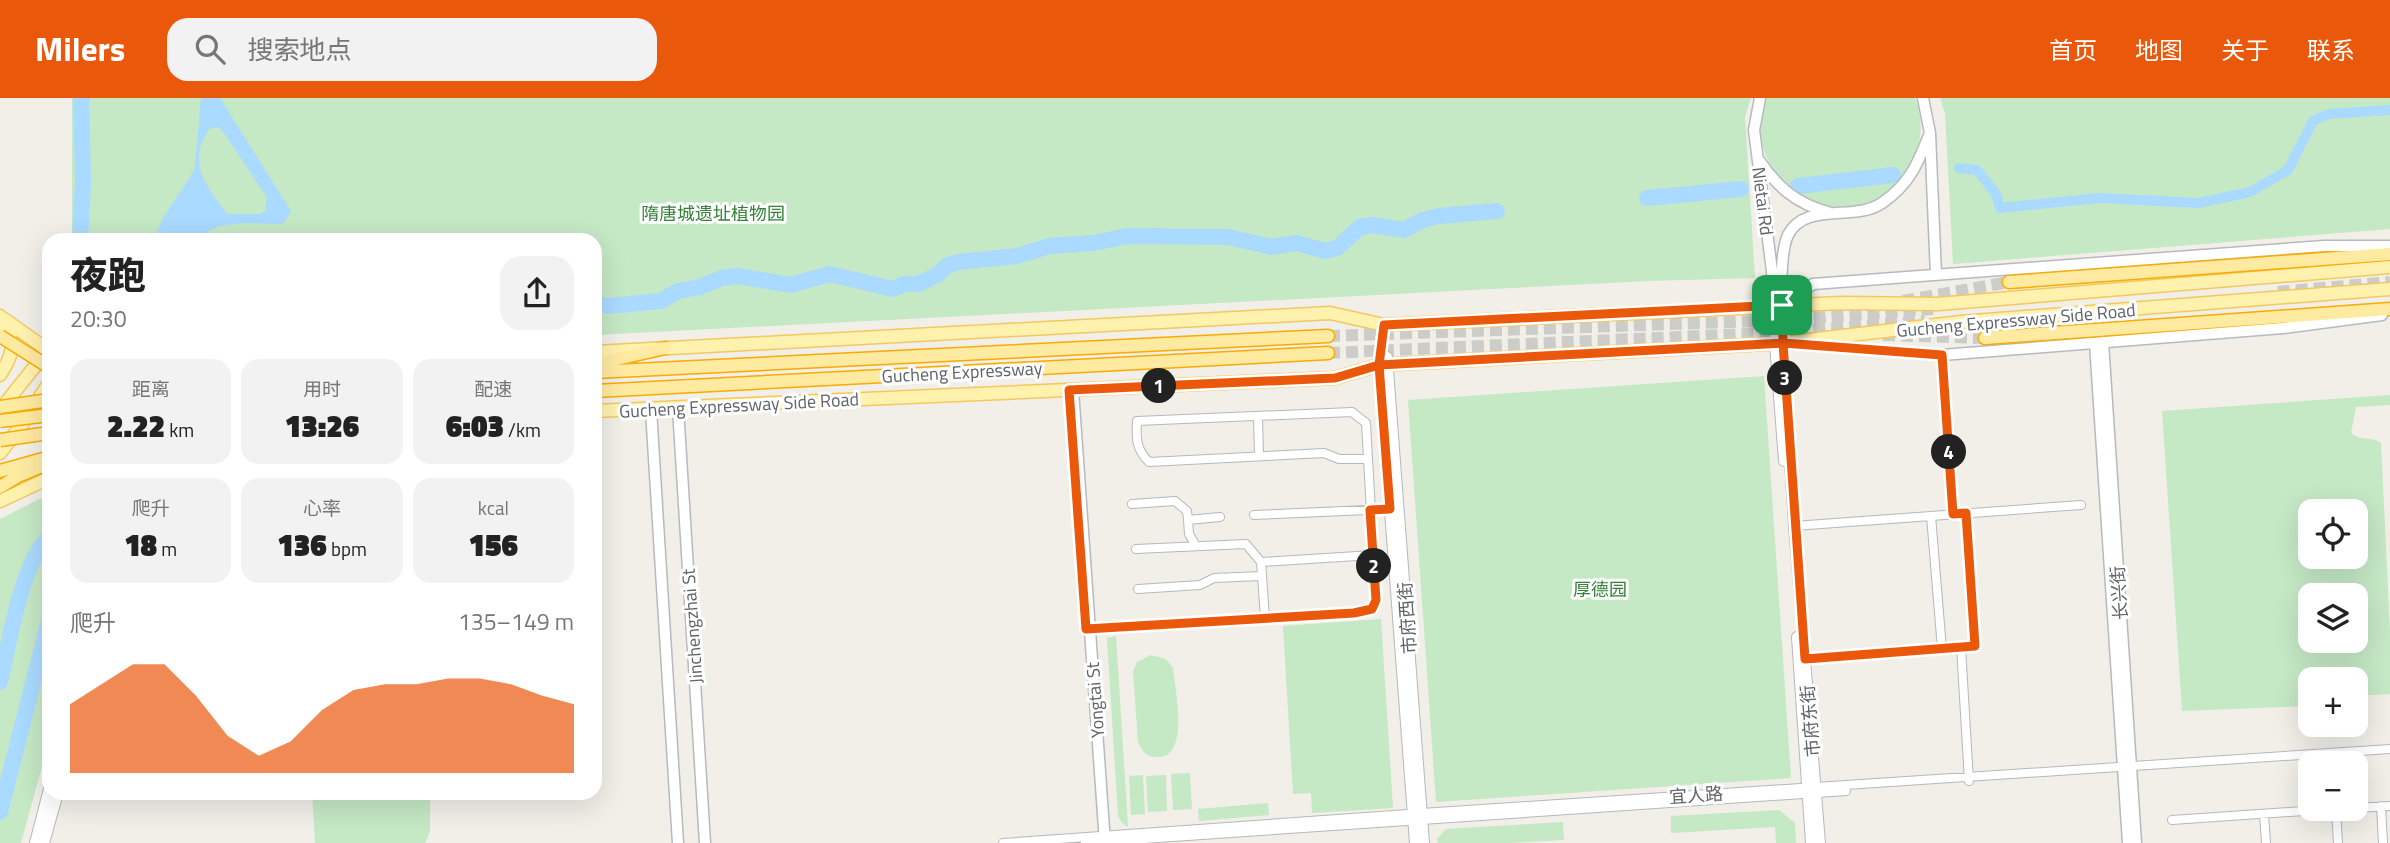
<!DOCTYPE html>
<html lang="zh">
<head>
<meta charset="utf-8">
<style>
	body { margin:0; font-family:"Titillium Web","Noto Sans SC",sans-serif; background:#f2f2f2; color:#222; height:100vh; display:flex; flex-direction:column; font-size:26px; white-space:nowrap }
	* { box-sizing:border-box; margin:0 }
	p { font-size:23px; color:#767676 }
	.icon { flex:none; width:38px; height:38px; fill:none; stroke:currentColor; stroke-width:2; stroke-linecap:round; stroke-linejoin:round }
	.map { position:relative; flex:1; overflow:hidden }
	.side { position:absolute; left:42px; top:135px; width:560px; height:567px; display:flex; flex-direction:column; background:#fff; border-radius:21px; box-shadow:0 7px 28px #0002 }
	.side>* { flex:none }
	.controls { position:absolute; left:2298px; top:401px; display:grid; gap:14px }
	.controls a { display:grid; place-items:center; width:70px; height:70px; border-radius:14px; background:#fff; box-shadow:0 7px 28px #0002; font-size:35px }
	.pin { position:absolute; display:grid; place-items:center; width:60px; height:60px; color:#fff; margin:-30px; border-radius:14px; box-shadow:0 4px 10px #0006 }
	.km { position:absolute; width:35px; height:35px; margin:-18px; border-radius:50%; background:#222; color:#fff; font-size:19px; line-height:35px; text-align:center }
	.round { display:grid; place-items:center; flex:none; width:74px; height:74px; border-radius:21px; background:#f2f2f2 }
	.overview { display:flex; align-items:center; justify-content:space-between; height:119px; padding:0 28px }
	h1 { font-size:38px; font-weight:800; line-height:52px }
	.figures { display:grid; grid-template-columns:repeat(3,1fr); gap:10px; height:119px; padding:7px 28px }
	.figures div { display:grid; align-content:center; border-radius:18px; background:#f2f2f2; text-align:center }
	.figures b { font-size:30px; font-weight:800 }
	.figures small { font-size:19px; font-weight:400 }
	.figures p { font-size:19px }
	.chart { height:196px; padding:14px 28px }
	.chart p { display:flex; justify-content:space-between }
	.chart svg { width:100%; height:126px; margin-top:7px; fill:#ea580c; opacity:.7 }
	header { display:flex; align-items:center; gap:42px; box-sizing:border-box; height:98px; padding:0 35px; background:#ea580c; color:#fff }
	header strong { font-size:33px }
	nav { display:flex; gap:38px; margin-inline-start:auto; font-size:24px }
	.search { width:490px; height:63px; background:#f2f2f2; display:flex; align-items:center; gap:18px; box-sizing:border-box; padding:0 24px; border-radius:21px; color:#767676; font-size:26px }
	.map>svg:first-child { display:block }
	.green { fill:#c5e8c5; fill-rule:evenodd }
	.water { fill:#aadaff; fill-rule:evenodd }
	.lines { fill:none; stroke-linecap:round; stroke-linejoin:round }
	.canal { stroke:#aadaff; stroke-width:10 }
	.river { stroke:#aadaff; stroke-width:16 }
	.trunk-tunnel { stroke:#ccccc8; stroke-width:12; stroke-dasharray:12 6; stroke-linecap:butt }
	.minor-casing { stroke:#b5b8bc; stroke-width:10 }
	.tertiary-casing { stroke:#b5b8bc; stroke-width:12 }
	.secondary-casing { stroke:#b6babf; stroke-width:13 }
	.primary-casing { stroke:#f2c960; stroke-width:15 }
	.trunk-casing { stroke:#f9ab00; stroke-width:15 }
	.minor { stroke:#fff; stroke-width:8 }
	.tertiary { stroke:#fff; stroke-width:10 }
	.secondary { stroke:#fff; stroke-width:10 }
	.primary { stroke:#fff2af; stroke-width:12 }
	.trunk { stroke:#feeaa1; stroke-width:12 }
	.trunk-bridge-casing { stroke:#f9ab00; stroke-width:15; stroke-linecap:butt }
	.trunk-bridge { stroke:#feeaa1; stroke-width:12 }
	.route-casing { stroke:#fff; stroke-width:14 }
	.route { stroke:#ea580c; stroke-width:9 }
	.labels { text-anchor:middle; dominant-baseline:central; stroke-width:6; stroke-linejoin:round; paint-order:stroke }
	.street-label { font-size:18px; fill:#5f6368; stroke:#fff }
	.park-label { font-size:18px; fill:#348238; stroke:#fff }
</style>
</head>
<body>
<header>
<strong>Milers</strong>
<div class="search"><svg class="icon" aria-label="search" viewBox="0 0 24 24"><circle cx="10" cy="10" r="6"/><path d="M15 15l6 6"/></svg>搜索地点</div>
<nav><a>首页</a><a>地图</a><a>关于</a><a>联系</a></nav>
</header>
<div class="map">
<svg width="2390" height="745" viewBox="0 0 2390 745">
	<rect width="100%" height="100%" fill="#f1efe8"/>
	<path class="green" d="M72,0h1679l-6,19 10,161 -107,3 -1053,54v-95h-523z
		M1766,0h149c9,23 7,46 -4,67 -46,88 -179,26 -145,-67z
		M1940,0h450v131l-437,35 -8,-151z
		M1764,278l27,402 -355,24 -28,-402z
		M2390,297v10l-34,2 -5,26c13,9 20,3 30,10l9,189v62l-34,2v-17h-46v20l-4,1 1,6 -125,5 -20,-300zM2310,413h46v45h-46zM2310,497h46v45h-46z
		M49,396v247l-28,102h-21v-324z
		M1381,521l12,189 -81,5 -1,-20 -18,1 -10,-168z
		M1116,538l12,191 -6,-4 -4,-7 -11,-178z
		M1151,557l15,4 7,9c2,21 17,89 -15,89 -11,1 -16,-6 -20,-15l-5,-71 4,-9z
		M1190,675l2,36 -19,1 -2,-36z
		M1143,677l2,39 -14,1 -2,-39z
		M1166,677l1,36 -19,1 -2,-36z
		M312,695h118v39l-5,11h-110z
		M1268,705l1,12 -70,6 -1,-12z
		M1779,712l16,13 1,20h-20l-1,-16 -104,6v-17z
		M1563,724l1,18 -54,3h-72l-1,-4 9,-10z"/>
	<path class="water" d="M201,0h19l71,113 -8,13c-22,1 -57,-5 -76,8l1,8h-54l10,-24 26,-39 5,-11zM218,29l6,6 43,65 -2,13 -5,3h-33c-20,-29 -41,-49 -18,-85z"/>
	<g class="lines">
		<path class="canal" d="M1959,70l18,2 19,24 4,14 99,-10 99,5 52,-11 38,-22 25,-49 15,-7 62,-4"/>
		<path class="river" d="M1798,88l95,-11
			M1647,100l94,-9
			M80,142l3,-59 -2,-83
			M595,205l13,3 53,-5 17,-10 22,-4 22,-9 15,-2 54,9 38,-11 64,15 11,-5h14l19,-9 11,-10 10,-3 59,-6 33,-10 43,-3 35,-7 100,1 44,10 24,-4 30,8 11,-3 23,-21 12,-2 32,5 18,-10 17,-4 58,-5
			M0,584c10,-41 20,-116 49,-145
			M0,714l49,-191"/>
		<path class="trunk-tunnel" d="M2278,194l112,-10
			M1903,203l106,-19
			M1883,237l102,3
			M1328,238l459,-16 146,-11
			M1328,255l460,-21 137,-11"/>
		<g class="minor-casing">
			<path id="minor" d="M1942,257l11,159
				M1258,318l1,40
				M1132,406l43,-3 12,10 1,9 32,-3
				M1254,417l136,-6
				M1931,418l11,133
				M1188,422l1,14 7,12
				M1794,428l287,-21
				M1136,451l110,-5 15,18 112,-7
				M1261,464l4,56
				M1138,491l62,-4 14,-7 47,-2
				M1086,531l268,-16 18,-4 4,-9 -10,-177 -14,-11 -215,9c-1,18 -1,28 12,41l175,-9 15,6h28
				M1961,549l8,134
				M1805,561l170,-13 -9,-132
				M2381,708l2,37
				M2356,710l34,-2
				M2336,711l2,34
				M2264,716l2,29
				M2172,722l175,-12
				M1003,745l419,-30 968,-64
				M1085,745l761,-52"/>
		</g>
		<g class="tertiary-casing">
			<path id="tertiary" d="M1384,227l-5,40 36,478
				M1775,245l9,118
				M1783,245l11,183 26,317
				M1387,259l37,486
				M1797,539l14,206
				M35,745l14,-54
				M44,745l14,-50"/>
		</g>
		<g class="secondary-casing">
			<path id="secondary" d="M1760,0l-6,32 18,141 3,72
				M1923,0l7,35 6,142
				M1930,35c-12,30 -20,51 -48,70 -27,19 -77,-2 -94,32 -10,21 -6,83 -5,108l159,12 341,-27 99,-13
				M1759,62c18,27 38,44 69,52
				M1782,207l31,-21 511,-38h66
				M2103,244l33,501
				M2095,245l33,500
				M1073,292l32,453
				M678,310l27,435
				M651,312l27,433"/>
		</g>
		<g class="primary-casing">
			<path id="primary" d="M0,218c14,26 17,33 0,59
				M4,221l45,32
				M595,254l735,-39 54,12 457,-22 97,1 452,-37
				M0,312l48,-60
				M595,313l740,-33 44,-13 404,-22 178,-21 429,-33
				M0,355l23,-30 26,-40
				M0,403l49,-23"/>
		</g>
		<g class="trunk-casing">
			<path id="trunk" d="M2009,184l381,-28
				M1985,240l405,-29
				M595,266l70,-16
				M595,274l733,-36
				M595,293l733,-38
				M0,373l43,-12
				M0,389l18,-11 31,-13"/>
		</g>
		<use href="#minor" class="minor"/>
		<use href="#tertiary" class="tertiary"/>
		<use href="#secondary" class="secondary"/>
		<use href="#primary" class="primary"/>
		<use href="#trunk" class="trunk"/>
		<g class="trunk-bridge-casing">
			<path id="trunk-bridge" d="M0,238l49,31
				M0,309l49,-7
				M0,323l49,-6
				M0,342l49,-7"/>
		</g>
		<use href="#trunk-bridge" class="trunk-bridge"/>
	</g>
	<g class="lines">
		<g class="route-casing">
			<path id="route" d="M1782,207l-398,20 -5,40 -44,13 -266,12 17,239 268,-16 18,-4 4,-9 -6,-90 20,-1 -11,-144 404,-22 22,316 170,-13 -9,-133 -13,1 -11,-159 -159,-12 -1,-38"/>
		</g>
		<use href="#route" class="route"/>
	</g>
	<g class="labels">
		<g class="street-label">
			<text transform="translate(1763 103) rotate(83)">Nietai Rd</text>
			<text transform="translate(2016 222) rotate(-5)">Gucheng Expressway Side Road</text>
			<text transform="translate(962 274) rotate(-3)">Gucheng Expressway</text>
			<text transform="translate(739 307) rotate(-3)">Gucheng Expressway Side Road</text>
			<text transform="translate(2119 495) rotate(-94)">长兴街</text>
			<text transform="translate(1407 520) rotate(-94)">市府西街</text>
			<text transform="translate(692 528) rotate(-94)">Jinchengzhai St</text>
			<text transform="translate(1095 602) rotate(-94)">Yongtai St</text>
			<text transform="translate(1810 623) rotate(-95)">市府东街</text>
			<text transform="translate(1696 697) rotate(-4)">宜人路</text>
		</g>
		<g class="park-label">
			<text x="713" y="115">隋唐城遗址植物园</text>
			<text x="1600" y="491">厚德园</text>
		</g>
	</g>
</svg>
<div class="controls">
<a><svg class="icon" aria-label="locate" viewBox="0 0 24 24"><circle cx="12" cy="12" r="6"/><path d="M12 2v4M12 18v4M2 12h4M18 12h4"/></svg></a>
<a><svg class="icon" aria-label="layers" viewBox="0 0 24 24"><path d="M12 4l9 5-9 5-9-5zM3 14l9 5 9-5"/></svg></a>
<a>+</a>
<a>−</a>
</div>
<div class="pin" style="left:1782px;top:207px;background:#1e9e55"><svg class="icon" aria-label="arrive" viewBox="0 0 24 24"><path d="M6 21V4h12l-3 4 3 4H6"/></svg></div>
<b class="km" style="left:1159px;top:288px">1</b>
<b class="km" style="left:1374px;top:468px">2</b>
<b class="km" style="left:1785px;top:280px">3</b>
<b class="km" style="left:1949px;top:354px">4</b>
<section class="side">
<div class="overview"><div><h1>夜跑</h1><p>20:30</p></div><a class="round"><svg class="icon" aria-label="share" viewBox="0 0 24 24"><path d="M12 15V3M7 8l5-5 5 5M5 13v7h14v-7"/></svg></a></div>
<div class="figures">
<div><p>距离</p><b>2.22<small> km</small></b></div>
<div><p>用时</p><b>13:26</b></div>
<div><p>配速</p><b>6:03<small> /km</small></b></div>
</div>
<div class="figures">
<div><p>爬升</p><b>18<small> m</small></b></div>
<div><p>心率</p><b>136<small> bpm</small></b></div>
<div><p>kcal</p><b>156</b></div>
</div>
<div class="chart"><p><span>爬升</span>135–149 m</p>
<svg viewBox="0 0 160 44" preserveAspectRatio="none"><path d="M0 44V20L10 13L20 6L30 6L40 17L50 31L60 38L70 33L80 22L90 15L100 13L110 13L120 11L130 11L140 13L150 17L160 20V44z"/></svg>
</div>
</section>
</div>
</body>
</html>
